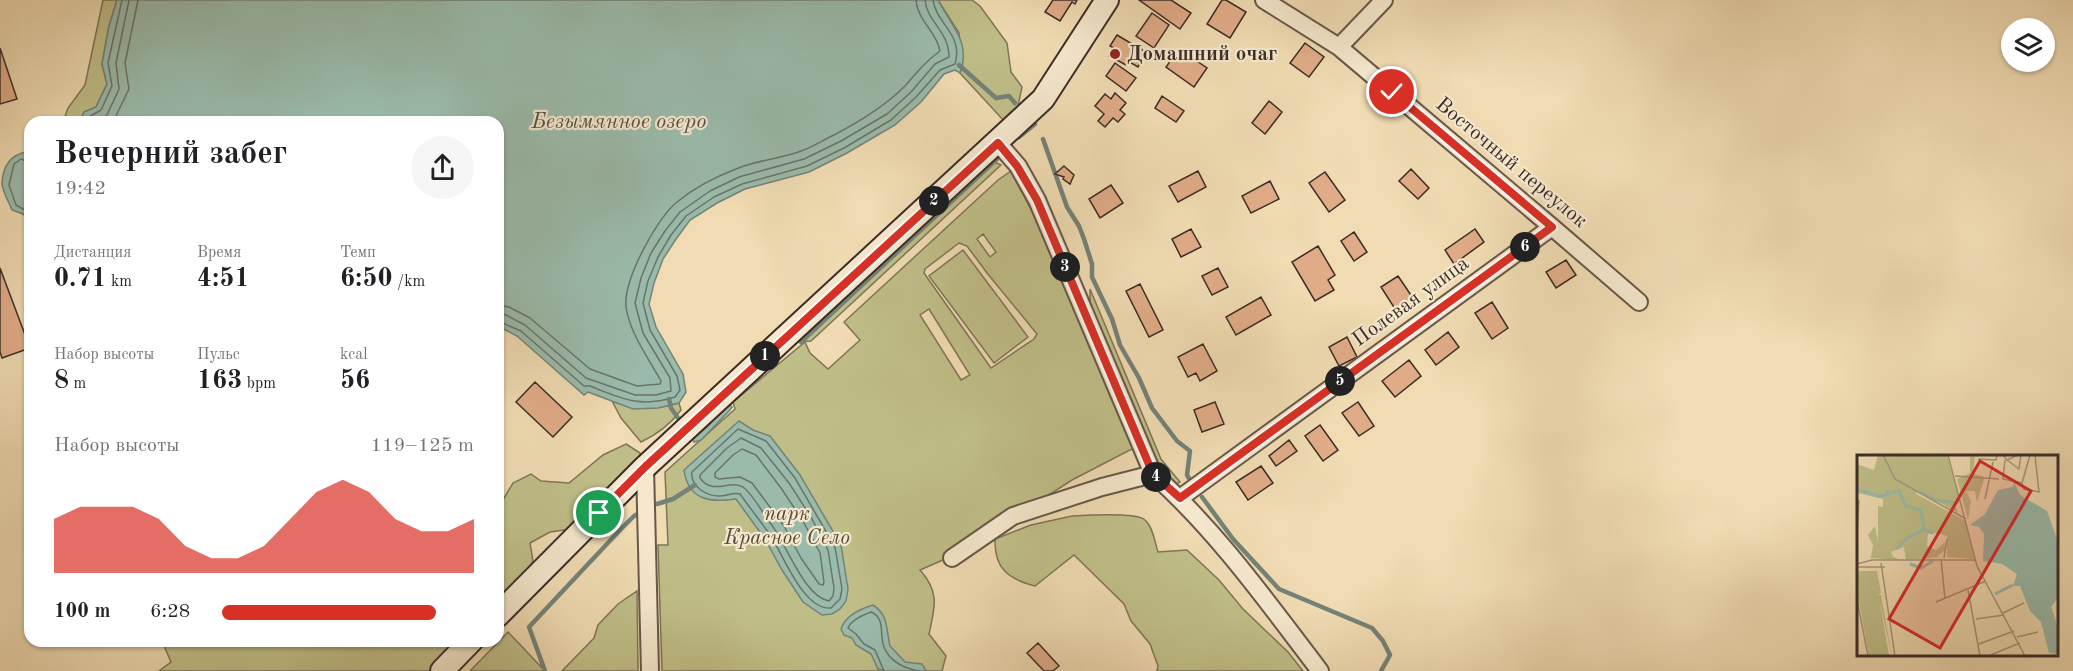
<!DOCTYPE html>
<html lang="ru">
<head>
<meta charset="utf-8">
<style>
	body { margin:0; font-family:"Old Standard TT",serif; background:#f6f6f6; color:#202124; height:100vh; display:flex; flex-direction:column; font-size:22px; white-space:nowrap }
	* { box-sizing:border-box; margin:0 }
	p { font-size:20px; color:#757577 }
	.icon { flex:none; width:33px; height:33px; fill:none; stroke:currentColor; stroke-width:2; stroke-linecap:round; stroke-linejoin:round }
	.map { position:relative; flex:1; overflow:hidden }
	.side { position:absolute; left:24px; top:116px; width:480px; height:531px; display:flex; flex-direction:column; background:#fff; border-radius:18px; box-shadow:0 2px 4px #0004 }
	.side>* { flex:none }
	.controls { position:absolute; left:2001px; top:18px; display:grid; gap:12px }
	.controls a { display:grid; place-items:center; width:54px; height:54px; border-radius:50%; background:#fff; box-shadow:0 2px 4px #0004; font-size:30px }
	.pin { position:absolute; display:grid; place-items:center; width:51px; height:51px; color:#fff; margin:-26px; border:3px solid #fff; border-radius:50%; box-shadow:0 2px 6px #0007 }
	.km { position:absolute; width:30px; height:30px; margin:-15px; border-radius:50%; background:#222; color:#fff; font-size:16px; line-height:30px; text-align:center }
	.round { display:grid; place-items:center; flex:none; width:63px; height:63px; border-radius:32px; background:#f6f6f6 }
	.overview { display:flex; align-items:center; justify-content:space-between; height:102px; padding:0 30px }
	h1 { font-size:33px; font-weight:700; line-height:45px }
	.figures { display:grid; grid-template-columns:repeat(3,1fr); gap:9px; height:102px; padding:6px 30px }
	.figures div { display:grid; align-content:center }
	.figures b { font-size:26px; font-weight:700 }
	.figures small { font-size:16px; font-weight:400 }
	.figures p { font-size:16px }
	.chart { height:168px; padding:12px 30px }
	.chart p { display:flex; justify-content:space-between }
	.chart svg { width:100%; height:108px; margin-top:6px; fill:#d93025; opacity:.7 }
	ul { padding:0 30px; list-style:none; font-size:20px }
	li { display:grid; grid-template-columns:96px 72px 1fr; align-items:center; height:45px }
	li i { height:15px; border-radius:8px; background:#d93025 }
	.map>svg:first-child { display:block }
	.green { fill:#c0be88; stroke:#7e7558; stroke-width:1.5; fill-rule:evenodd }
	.water { fill:#9abbab; stroke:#748277; stroke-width:1.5 }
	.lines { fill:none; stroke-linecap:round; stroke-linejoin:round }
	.shore { stroke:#6a746a; stroke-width:1.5 }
	.stream { stroke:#748277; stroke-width:4.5 }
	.building { fill:#e0ac87; stroke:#3b2c28; stroke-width:1.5 }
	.street-casing { stroke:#68584a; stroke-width:20 }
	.secondary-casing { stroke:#3b2c28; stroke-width:26 }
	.street { stroke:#f5e8cd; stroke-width:16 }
	.secondary { stroke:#f5e8cd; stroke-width:22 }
	.route-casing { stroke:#fff; stroke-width:12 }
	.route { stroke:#d93025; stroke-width:8 }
	.poi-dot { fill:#8f2418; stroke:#f5e8cd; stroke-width:2 }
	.labels { text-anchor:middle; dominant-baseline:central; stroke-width:4.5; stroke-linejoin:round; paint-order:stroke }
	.poi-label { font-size:21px; font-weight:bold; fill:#3b2c28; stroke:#f5e8cd; text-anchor:start }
	.street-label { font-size:21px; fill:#3b2c28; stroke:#f5e8cd }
	.park-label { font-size:21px; font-style:italic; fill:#56493b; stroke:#f5e8cd }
	.water-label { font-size:22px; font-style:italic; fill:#535049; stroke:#f5e8cd }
	.inset-river { fill:none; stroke:#9abbab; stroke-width:3 }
	.inset-road { fill:none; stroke:#a8957b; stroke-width:1.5 }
	.view { fill:#d62828; fill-opacity:0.15; stroke:#d62828; stroke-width:3 }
	.inset-edge { fill:none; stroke:#3b2c28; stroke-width:3 }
</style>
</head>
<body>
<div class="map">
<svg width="2073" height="671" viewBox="0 0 2073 671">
	<rect width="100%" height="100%" fill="#f0dbb2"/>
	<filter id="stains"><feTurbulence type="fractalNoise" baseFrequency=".00333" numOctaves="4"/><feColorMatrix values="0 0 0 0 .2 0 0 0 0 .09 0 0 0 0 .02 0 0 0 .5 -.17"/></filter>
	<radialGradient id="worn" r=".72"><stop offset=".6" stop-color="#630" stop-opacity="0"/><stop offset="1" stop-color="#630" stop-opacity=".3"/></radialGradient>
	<path class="green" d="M103,0h14l-8,26 -7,38 5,20 -11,23 -12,5 -4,9 -17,1 5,-14 17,-23z
		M938,0h34l8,6 27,37 4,29 11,15 -4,19 -14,15 -44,-48 2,-5 -3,-35z
		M992,161l9,4 -190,176 -15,1z
		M1011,171l24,46 99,231 -62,32 -31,20 -18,4 -21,9 -57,46 -25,11c20,22 15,37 9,64l17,22 -4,15h-280l-4,-126h10l-3,-73 70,-63 -2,-7 72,-60 5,11 18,16 32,-29 -16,-18 154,-142zM983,234l13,18 -6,5 -13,-18zM959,243l8,3 20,27 50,61 -3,5 -43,29 -67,-95 1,-4zM929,309l41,66 -9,5 -41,-65z
		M963,250l65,87 -34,26 -65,-87z
		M1090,289l71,170 19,23 -4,2 -18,-12 -68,-158z
		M612,401c26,10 41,9 67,2l2,7c-11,15 -23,24 -40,32l-20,-24z
		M626,444l14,9v7l-69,69 -21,3 -20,11 3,18 -8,13 -27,29v-95l15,-25 18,-9 10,7 28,2 34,-28z
		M1092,515c11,0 46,-2 53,5 8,7 10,23 13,32l29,-2 32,30 24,29 45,43 15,19h-146l1,-5 -8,-22 -19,-23 -7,-17 -50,-49 -39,31c-27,-7 -41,-18 -40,-47l36,-14 41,-9z
		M637,591l1,80h-76l32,-33 4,-13 20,-21z
		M508,632l37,39h-75z
		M162,641h300l-30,30h-273l12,-9z"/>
	<path class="water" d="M117,0h821c12,24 34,43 22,73l-5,-3 -11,4 -23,28 -26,23 -48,28 -38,19 -64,17 -28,14 -27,17 -14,19 -13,20 -9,24 -5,21 7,23 27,47 3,18 -7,11 -21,5 -25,1 -45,-17 -4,3 -67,-59 -19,-10v-204l-418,-1 4,-9 12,-5 11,-23 -5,-20 7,-38z
		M26,152l4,11v58l-7,-7 -11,-4c-3,-8 -10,-19 -10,-27 1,-16 8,-28 24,-31z
		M728,403l4,4 -3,4 -28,29 -7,2 -1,-3 15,-13z
		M739,421l14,9 17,6 30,39 41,70 7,44 -2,12 -6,8 -8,5 -10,1 -19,-13 -21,-32 -17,-31 -29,-40c-26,4 -48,1 -52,-29z
		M873,605c16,10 13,25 17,41l15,16 17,2 4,7h-40l-8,-2 -7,-15 -15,-9 -4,-7 -8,-3 -3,-6c4,-13 19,-20 32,-24z"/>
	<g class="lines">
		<path class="shore" d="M86,122l3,-5 12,-7 11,-24 -4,-23 14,-63
			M97,122l10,-7 12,-26 -3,-26 13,-63
			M113,122l16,-33 -4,-26 13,-63
			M30,162l-9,-3 -7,5 -5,21 7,20 14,8
			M498,305l11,2 21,11 60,51 47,17 23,-2 1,-3c-13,-24 -31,-47 -35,-74 -3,-26 30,-88 51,-105 17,-14 38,-25 59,-33 21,-9 44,-10 65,-18 12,-4 22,-11 33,-16 25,-13 51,-29 71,-49 11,-13 21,-25 35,-35 -3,-19 -23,-31 -24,-51
			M498,314l8,1 19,10 61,53 49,17h21l15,-4 -1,-13 -27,-45 -8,-30 6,-25 10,-25 14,-22 15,-19 30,-21 29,-14 65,-18 37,-18 46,-27 24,-22 24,-28 14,-7c0,-26 -22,-35 -24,-57
			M498,321l23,10 63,55h6c33,13 50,22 85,11l5,-7 -3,-14 -27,-46 -7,-27 5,-22 10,-24 13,-22 15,-19 28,-19 28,-13 65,-18 37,-18 47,-28 25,-23 24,-27 15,-6c9,-30 -19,-40 -22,-64
			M738,429l28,12 29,37 40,69 7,42 -2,10 -9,9c-27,3 -48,-53 -60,-72 -10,-14 -21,-28 -31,-42 -8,-2 -13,2 -21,2 -13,0 -29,-10 -27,-24z
			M741,438l20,10 28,35 22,34 17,33 6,38 -1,8 -4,5c-25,-4 -43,-58 -58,-77 -7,-9 -19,-31 -28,-37 -14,-8 -30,9 -43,-9v-3l27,-27z
			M742,449l14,6 25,33 22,33 17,32 4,29 -1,3 -4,-1 -18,-26 -17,-32 -32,-43 -12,-6 -21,2 -4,-2v-4l18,-18z
			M884,671l-9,-21 -11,-6 -8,-10 -8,-6c3,-8 15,-13 23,-16 15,6 8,23 13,35 5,14 21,22 35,24"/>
		<path class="stream" d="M959,65l37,33 13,-2 6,7
			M1019,137l16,-13
			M1043,139l24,68 12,19 5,13 8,25v13l20,42 8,26 19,33 13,30 25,33 13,10 -3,24 3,5
			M801,342l198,-185
			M669,399l2,9 7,10
			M1202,497l31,42 46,50 93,39 11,13 7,14 -9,16
			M657,504l16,-5 22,-14
			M545,671l-16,-44 92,-98 13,-13 7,-4"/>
	</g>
	<path class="building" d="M1053,0h24l-2,4 -3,-2 -12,19 -15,-9z
		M1139,0h32l20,13 -11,16z
		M1222,0h4l20,12 -16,26 -23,-14z
		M1152,13l17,12 -15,23 -18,-12z
		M1117,35l27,16 -3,4 3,2 -6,10 -10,-6 -2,4 -17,-9 5,-8 -4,-2z
		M1305,43l19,14 -15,20 -19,-14z
		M0,48l17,51 -17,5z
		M1179,49l28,19 -13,19 -28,-20z
		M1115,63l21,15 -10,13 -20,-15z
		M1115,93l11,10 -6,7 5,4 -7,8 -5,-4 -8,9 -7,-6 6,-7 -9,-8 10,-12 6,5z
		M1162,96l22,15 -8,11 -21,-14z
		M1269,101l13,11 -17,22 -13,-11z
		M1064,166l10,9 -4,9 -7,-5 1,-2 -9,-3z
		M1411,169l18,19 -11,11 -19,-18z
		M1198,171l8,16 -28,15 -9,-16z
		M1325,172l20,28 -16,12 -20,-29z
		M1270,181l9,18 -28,14 -9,-17z
		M1111,185l12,18 -23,15 -11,-19z
		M1191,229l10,18 -20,10 -9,-18z
		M1475,229l9,13 -30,22 -9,-14z
		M1354,232l13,20 -13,9 -13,-20z
		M1318,246l17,29 -7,5 6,10 -19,11 -23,-39z
		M1566,260l10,15 -20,13 -10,-16z
		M0,268l30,80 -28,10 -2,-6z
		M1218,268l10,19 -16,8 -10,-19z
		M1398,276l17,25 -18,11 -16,-25z
		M1140,284l23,46 -14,7 -23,-46z
		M1261,297l10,18 -35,20 -10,-18z
		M1492,302l16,26 -16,11 -17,-26z
		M1448,332l11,15 -23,18 -11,-15z
		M1347,337l10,20 -18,9 -10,-19z
		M1203,344l14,27 -17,10 -4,-8 -8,4 -10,-20z
		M1409,360l12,16 -26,21 -13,-16z
		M535,382l37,35 -19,20 -37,-35z
		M1215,402l9,22 -22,8 -8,-22z
		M1358,402l16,24 -15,10 -17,-23z
		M1320,425l18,25 -15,11 -18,-25z
		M1289,440l8,11 -21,15 -7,-10z
		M1261,466l12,17 -25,17 -12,-18z
		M1038,643l21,23 -6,5h-9l-17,-18z"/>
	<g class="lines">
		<g class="street-casing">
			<path id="street" d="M1264,0l75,47 213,180 87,75
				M1339,47l45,-47
				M998,143l20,23 19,34 116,274c64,57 115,129 167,197
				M645,467l5,204
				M1180,498l372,-271
				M952,558l61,-42 89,-29 51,-13"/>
		</g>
		<g class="secondary-casing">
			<path id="secondary" d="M498,615l147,-148 398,-368 64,-99
				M442,671l30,-31"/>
		</g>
		<use href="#street" class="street"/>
		<use href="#secondary" class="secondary"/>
	</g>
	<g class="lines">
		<g class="route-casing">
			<path id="route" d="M599,513l46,-46 353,-324 19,23 20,34 116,274 27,24 372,-271 -160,-135"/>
		</g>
		<use href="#route" class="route"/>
	</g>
	<circle class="poi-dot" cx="1115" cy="54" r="6"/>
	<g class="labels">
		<g class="poi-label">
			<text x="1127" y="54">Домашний очаг</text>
		</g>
		<g class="street-label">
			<text transform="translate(1511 163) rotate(40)">Восточный переулок</text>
			<text transform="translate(1411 302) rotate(-36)">Полевая улица</text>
		</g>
		<g class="park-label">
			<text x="787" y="514">парк<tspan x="787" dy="24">Красное Село</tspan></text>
		</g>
		<g class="water-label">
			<text x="619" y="122">Безымянное озеро</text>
		</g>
	</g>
	<g transform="translate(1857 455)">
		<rect width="201" height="201" fill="#f0dbb2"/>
		<path d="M21,0h69l13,47 -5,1 3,10 -40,-23 -2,4 50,27 9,38 -28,-2v-21l-9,-3 -10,1 -1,12 9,4 9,-8v8l-8,7 -31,3 -2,-13 -13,5 2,5 9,3 -31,-2 2,-13 -5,-10 7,-9 3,16v-36l5,1v-8l-26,-6v-29l17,6zM118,0l-2,19 10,2 1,4 -7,22 -2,-11h-9l5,10 -3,19 -11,-41 13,-6v-16zM0,116h20l4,22 -3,2h3l11,61 -12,-53 9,53h-20l-11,-59z" fill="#c0be88"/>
		<path d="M157,27l6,13 27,16 11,31v56l-7,9 7,20v27l-9,-1 -8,-31 -11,-11 -10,-25h-7l4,-12 -15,-10 -19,-3 1,-27 -5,-7 -9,-2 15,-11 13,-24 15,-3z" fill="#9abbab"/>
		<path class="inset-river" d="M0,34l21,7 11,-1 -2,-5M61,35l17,10 23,3M34,38l8,-2 7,15 15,4 3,20 9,3M40,94l10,-11 16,-8M53,109l11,4 12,-7M138,139l18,-9"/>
		<path class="inset-road" d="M26,0l12,24 71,40M91,0l29,111 48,90M146,0l4,5 11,-5M121,4l18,1 1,-5M148,5l-2,19 19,4 8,-28M150,5l12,9 2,-14M98,21l44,3M164,28l3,6 15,3 -4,-37M128,44l8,-37M0,79l2,-34M87,103l3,-19M84,104l4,40M24,108l14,93M0,109l15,-4h104M0,112h28M111,135l12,66M0,145l11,56M79,147l50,-21M146,158l21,-10M119,164l28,-4M160,182l21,-5M122,189l35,-13M131,201l32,-13"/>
		<path class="view" d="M123,6l51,30 -91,157 -51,-29z"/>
		<rect width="201" height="201" class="inset-edge"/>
	</g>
	<rect width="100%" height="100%" filter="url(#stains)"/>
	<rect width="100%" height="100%" fill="url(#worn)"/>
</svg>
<div class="controls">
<a><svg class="icon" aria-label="layers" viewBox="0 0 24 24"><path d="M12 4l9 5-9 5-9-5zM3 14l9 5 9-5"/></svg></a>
</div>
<div class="pin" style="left:599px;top:513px;background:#1e9e55"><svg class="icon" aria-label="arrive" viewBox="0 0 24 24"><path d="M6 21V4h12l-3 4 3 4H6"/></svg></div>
<div class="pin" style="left:1392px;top:92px;background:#d93025"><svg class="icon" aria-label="check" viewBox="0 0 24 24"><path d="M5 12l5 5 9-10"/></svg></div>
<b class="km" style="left:765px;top:356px">1</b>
<b class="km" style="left:934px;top:201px">2</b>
<b class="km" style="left:1065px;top:267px">3</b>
<b class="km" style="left:1156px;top:477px">4</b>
<b class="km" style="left:1340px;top:381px">5</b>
<b class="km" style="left:1525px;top:247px">6</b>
<section class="side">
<div class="overview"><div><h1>Вечерний забег</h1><p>19:42</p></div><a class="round"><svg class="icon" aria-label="share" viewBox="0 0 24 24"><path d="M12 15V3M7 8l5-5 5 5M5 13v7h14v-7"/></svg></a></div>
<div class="figures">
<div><p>Дистанция</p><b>0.71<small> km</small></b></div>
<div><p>Время</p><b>4:51</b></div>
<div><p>Темп</p><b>6:50<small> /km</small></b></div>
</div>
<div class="figures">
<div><p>Набор высоты</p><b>8<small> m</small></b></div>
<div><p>Пульс</p><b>163<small> bpm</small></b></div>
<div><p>kcal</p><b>56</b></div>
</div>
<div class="chart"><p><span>Набор высоты</span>119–125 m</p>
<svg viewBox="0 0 160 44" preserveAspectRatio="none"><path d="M0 44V22L10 17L20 17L30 17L40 22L50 33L60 38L70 38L80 33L90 22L100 11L110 6L120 11L130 22L140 27L150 27L160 22V44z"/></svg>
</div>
<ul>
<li><b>100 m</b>6:28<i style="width:85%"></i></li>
</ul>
</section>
</div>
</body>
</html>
